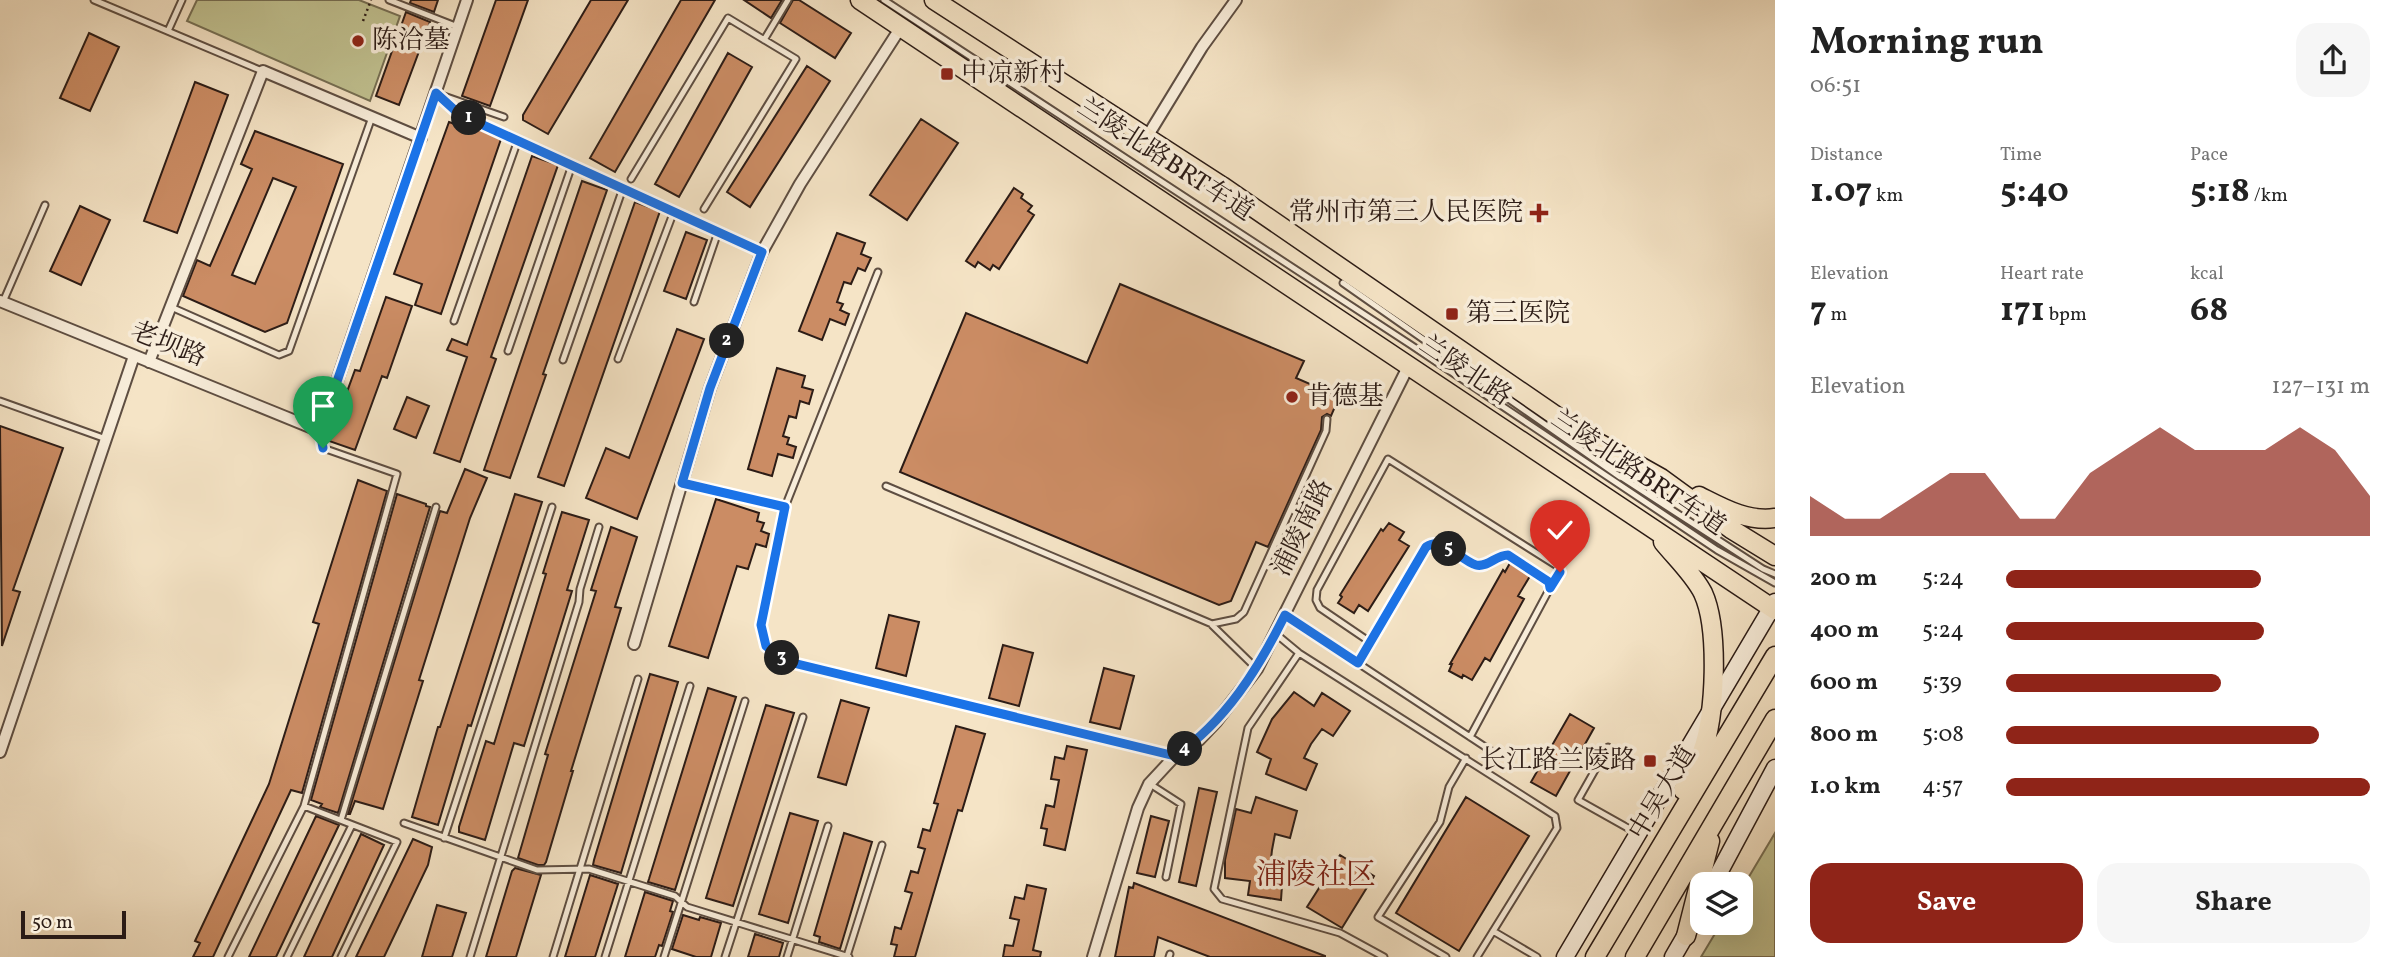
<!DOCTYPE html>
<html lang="en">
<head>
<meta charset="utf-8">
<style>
	body { margin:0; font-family:Vollkorn,"Noto Serif SC",serif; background:#f6f6f6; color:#222; height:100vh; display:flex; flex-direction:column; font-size:26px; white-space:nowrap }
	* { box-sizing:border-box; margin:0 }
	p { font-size:23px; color:#767676 }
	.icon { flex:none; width:38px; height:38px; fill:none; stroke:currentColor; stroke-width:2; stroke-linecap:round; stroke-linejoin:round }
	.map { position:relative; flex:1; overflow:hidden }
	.sheet { display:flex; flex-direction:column; background:#fff; width:630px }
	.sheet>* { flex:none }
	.buttons { position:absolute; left:1690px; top:872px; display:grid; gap:14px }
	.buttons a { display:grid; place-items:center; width:63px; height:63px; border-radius:14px; background:#fff; box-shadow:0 7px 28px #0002; font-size:35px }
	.scale { position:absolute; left:21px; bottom:18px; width:105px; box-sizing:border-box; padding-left:7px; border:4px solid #2c1c16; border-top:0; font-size:19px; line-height:24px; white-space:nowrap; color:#2c1c16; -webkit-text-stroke:5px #f8edda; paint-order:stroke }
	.pin { position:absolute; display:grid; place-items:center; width:60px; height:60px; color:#fff; margin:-72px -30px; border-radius:50% 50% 50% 0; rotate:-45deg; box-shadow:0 0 7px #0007 }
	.pin .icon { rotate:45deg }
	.km { position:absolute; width:35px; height:35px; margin:-18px; border-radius:50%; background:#222; color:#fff; font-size:19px; line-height:35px; text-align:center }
	.round { display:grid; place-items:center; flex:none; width:74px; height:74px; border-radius:21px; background:#f6f6f6 }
	.overview { display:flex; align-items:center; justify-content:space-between; height:119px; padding:0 35px }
	h1 { font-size:38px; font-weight:700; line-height:52px }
	.metrics { display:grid; grid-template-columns:repeat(3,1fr); gap:10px; height:119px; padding:7px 35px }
	.metrics div { display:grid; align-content:center }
	.metrics b { font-size:35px; font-weight:700 }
	.metrics small { font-size:19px; font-weight:400 }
	.metrics p { font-size:19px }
	.chart { height:196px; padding:14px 35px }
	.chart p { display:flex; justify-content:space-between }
	.chart svg { width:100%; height:126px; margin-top:7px; fill:#8f2418; opacity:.7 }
	.action { display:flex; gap:14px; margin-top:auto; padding:14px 35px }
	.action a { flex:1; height:80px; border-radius:21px; background:#8f2418; color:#fff; font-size:28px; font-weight:700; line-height:80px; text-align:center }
	.action a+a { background:#f6f6f6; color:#222 }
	ul { padding:0 35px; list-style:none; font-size:23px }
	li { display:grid; grid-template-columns:112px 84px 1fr; align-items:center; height:52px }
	li i { height:18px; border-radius:9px; background:#8f2418 }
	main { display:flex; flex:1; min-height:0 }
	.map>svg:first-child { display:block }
	.green { fill:#c1c291; stroke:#766f54; stroke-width:2 }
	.building { fill:#cb8c64; stroke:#2c1c16; stroke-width:2; fill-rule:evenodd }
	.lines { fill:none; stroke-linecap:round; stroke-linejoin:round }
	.service-casing { stroke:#5e4e42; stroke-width:9 }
	.minor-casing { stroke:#5e4e42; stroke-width:14 }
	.secondary-casing { stroke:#2c1c16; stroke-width:19 }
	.primary-casing { stroke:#2c1c16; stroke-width:21 }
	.path { stroke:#2c1c16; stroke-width:2.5; stroke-dasharray:2 3.5; stroke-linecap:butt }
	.service { stroke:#f8edda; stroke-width:5 }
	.minor { stroke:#f8edda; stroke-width:10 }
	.secondary { stroke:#f8edda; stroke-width:16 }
	.primary { stroke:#f5e4c6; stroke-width:18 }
	.route-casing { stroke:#fff; stroke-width:14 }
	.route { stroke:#1a73e8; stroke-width:9 }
	.poi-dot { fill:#8f2418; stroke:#f8edda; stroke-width:2.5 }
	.labels { text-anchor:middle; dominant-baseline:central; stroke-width:7; stroke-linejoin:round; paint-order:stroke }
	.poi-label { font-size:26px; fill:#2c1c16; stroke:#f8edda; text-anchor:start }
	.street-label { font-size:26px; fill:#2c1c16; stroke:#f8edda }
	.quarter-label { font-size:30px; fill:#7a1f14; stroke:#f8edda }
</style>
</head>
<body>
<main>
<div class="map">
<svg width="1775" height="957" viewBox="0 0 1775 957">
	<rect width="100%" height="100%" fill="#f5e4c6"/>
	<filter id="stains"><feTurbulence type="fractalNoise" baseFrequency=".00286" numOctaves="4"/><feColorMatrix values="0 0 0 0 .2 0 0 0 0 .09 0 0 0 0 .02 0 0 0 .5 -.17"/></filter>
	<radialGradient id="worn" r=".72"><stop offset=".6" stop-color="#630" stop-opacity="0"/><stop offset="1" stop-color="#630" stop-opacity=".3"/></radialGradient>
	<path class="green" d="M197,0h162l41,16 -30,85 -183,-80z
		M1775,833v124h-74l21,-35h19v-32z"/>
	<path class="building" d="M411,0h27l-4,12 -24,-9z
		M496,0h32l-38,106 -28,-10z
		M591,0h37l-80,134 -25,-14v-5z
		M681,0h34l-100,172 -25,-14z
		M744,0h38l-11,18z
		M793,0h6l52,33 -16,25 -55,-35z
		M406,12l24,10 -31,83 -23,-9z
		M89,33l30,14 -29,64 -30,-13z
		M728,53l24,14 -73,130 -24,-13z
		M807,66l23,15 -80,126 -23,-15z
		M195,82l33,13 -51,138 -33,-12z
		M921,119l37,24 -51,77 -37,-25z
		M449,122l26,9 2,-3 24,11 -60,175 -26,-9 7,-21 -28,-10z
		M255,131l88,33 -56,159 -22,9 -82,-36 14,-36 13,6 42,-97 -11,-5zM273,178l23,9 -41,97 -23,-9z
		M532,156l26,9 -67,192 5,2 -36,103 -26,-9 33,-96 -20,-7 5,-11 15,6z
		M582,181l25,9 -64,184 3,1 -36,103 -26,-8z
		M1014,188l9,6 -2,4 11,8 -4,5 6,4 -35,54 -6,-4 -3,5 -12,-8 -3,5 -9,-6z
		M635,202l25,9 -96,275 -26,-9z
		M80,206l30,14 -29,65 -31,-14z
		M686,232l21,8 -21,59 -22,-8z
		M837,233l28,10 -4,11 10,4 -6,13 -7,-3 -7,16 -7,-2 -7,20 6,2 -3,6 9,4 -4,11 -15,-6 -8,21 -23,-9z
		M1120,284l184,77 -8,17 37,16 4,8 -6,14 -4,-2 -5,3 -1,13 -53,117 -12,-5 -25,59 -12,4 -319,-133 66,-159 121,50z
		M386,297l26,9 -25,72 -5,-2 -27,74 -26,-9 26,-71 5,1z
		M677,329l27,10 -67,180 -51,-21 20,-50 23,10z
		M777,368l28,8 -3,11 11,3 -4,14 -9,-3 -4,17 -7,-2 -6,20 6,2 -2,6 9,3 -3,11 -15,-4 -6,22 -24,-7z
		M407,397l22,9 -13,32 -22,-9z
		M0,426l63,22 -50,142 7,2 -18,54z
		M465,469l22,9 -17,40 -51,162 4,1 -40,128 -28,-8 -5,13h-2l92,-303 7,2z
		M358,480l29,11 -85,302 -11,-3 -78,167h-20l7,-14 -5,-2 74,-157 50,-160 -6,-2z
		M397,494l29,10v2l4,1 -92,306 -18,-6 2,-3 -11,-4z
		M515,494l27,8 -71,224 -3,-1 -30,100 -26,-8 26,-90h2z
		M716,499l43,14 -2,8 7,2 -3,8 8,3 -3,13 -10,-3 -8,25 -11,-3 -29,92 -39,-12z
		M562,512l27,8 -22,70 5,1 -48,155 -10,-3 -29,97 -26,-8v-5l27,-86 8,3 52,-170 -3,-1z
		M1389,523l15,9 -5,8 10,6 -41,65 -9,-6 -5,8 -16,-10 4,-6 -2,-2 41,-66 2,2z
		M611,527l26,10 -22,70 6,1 -50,163h2l-27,91 -2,3h-6l-20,-7 30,-103 -3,-1 51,-163 -5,-1z
		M1510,563l20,13 -12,20 6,3 -34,62 -5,-3 -13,22 -9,-5 -1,3 -13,-7 3,-7h-2l53,-94 2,2z
		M889,615l30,7 -13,54 -30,-8z
		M1003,645l30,8 -14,53 -30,-8z
		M1104,668l30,8 -14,53 -30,-7z
		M650,674l28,8 -57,191 -28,-8 1,-5z
		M708,688l28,9 -61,193 -27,-8 1,-3z
		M1294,692l20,14 8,-13 28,18 -17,25 -11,-7 -11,15 -7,14 13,6 -11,26 -40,-16 5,-15 -14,-7 15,-33z
		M841,700l28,8 -23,77 -28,-8z
		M766,705l28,8 -61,193 -27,-8z
		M1570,714l24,14 -38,68 -25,-14z
		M956,726l29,8 -23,77 -4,-1 -43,147h-21l3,-12 -6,-1 4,-17 6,2 11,-36 -7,-2 6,-20 7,2 7,-24 -7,-2 5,-18 7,2 8,-27 -4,-1z
		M1067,746l20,4 -22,100 -21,-5 3,-16 -6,-1 5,-23 8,2 5,-27 -8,-1 4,-22 9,2z
		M1199,788l18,4 -21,94 -17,-4z
		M1256,797l41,14 -7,27 -15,-4 -3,16 -2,18 13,2 -2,30 -33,-5 2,-14 -25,-3v-18l11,-51 15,4z
		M1466,797l63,39 -70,115 -63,-38z
		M790,813l28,8 -30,102 -29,-9z
		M316,816l23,9 -63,132h-27z
		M1151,816l18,5 -14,56 -18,-4z
		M844,833l28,9 -32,107 -21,-7 1,-5 -6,-2z
		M361,834l23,11 -52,112h-28z
		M413,839l19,8 -4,18 -44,92h-28z
		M1340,855l34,21 -32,52 -35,-21z
		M515,868l26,7 -25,82h-30l26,-86z
		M590,875l28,9 -23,73h-30z
		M1134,883l191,73v1h-115l-52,-20 -4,20h-39l14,-70 4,1z
		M1027,885l19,4 -13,61 8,2 -1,5h-37l2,-12 8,1 6,-26 -9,-2 5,-21 9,2z
		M645,892l28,9 -3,10 3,1 -11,34 -3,-1 -4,12h-30z
		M437,905l29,8 -14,44h-30z
		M683,915l16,5 1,-3 21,6 -10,34h-15l-24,-8z
		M755,934l28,9 -4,14h-31z"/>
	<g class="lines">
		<g class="service-casing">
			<path id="service" d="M94,0l168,71
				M389,0l69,27
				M884,0l527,345 306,205 58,33
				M168,31l14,-31
				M764,40l24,-40
				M436,93l23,21 303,138
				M441,95l63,22
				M631,179l97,-161 68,41 -92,150
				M878,272l-93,235 -24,118 5,21 19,15 390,94
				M1343,283l277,194
				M3,302l42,-97
				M694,302l24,-70
				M171,307l108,48 10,-4 83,-234
				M454,321l64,-181
				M508,351l64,-186
				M618,359l56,-148
				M563,360l60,-172
				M0,401l106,38
				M1618,475l145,94 12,5
				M682,483l103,24
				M886,486l326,138 24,-5 8,-7 82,-181 1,-12
				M1285,615l214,141
				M1212,625l45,44
				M1276,634l23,19 256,163 2,12 -80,129
				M1370,642l-50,-34 -4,-8 1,-10 71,-131 169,107 3,6 -10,16
				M1299,653l-51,75 -34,161 8,10 118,34 44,24
				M1358,663l68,-116c18,-12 33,13 50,18 11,3 20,-10 32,-10l41,27 1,6 -80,149
				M1608,747l-30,53 57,32
				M1150,784l31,20 -15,73
				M304,806l93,36 -56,115
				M341,820l95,-313
				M404,823l133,47 52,-1 86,27 12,11 162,50
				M444,838l108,-331
				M1493,931l44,26
				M847,956l35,-111
				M228,957l76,-151 93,-332 -74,-26 -3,-17
				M287,957l65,-132
				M470,957l109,-355 1,-13 19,-62
				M553,957l85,-278
				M605,957l85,-271
				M664,957l81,-256
				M725,957l78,-240
				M787,957l41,-131
				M1169,957l1,-3
				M1446,957l-68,-40 62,-95 9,-35 17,-29"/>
		</g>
		<g class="minor-casing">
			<path id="minor" d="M1147,137l55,-90 34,-47
				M0,301l320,130 147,-431
				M149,362l114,-291 158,67
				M634,644l76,-256 52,-136 38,-68 101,-157
				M0,752l134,-396
				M1093,957l45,-149 11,-24 26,-28 24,-16 17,-18 41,-53 152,-304"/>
		</g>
		<g class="secondary-casing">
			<path id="secondary" d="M1713,884l62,-116
				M1565,957l210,-355
				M1673,957l18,-31"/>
		</g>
		<g class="primary-casing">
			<path id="primary" d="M860,0l915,610
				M934,0l288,186 359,247 80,45 70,51 44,27
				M1699,496c24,12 48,26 76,22
				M1663,542c13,16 31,33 40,51 16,35 13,123 -1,159 -5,13 -13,26 -19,38
				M1686,936l24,-95
				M1595,957l180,-301
				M1635,957l140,-238"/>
		</g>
		<path class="path" d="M363,21l8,-21"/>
		<use href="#service" class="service"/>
		<use href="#minor" class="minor"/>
		<use href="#secondary" class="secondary"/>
		<use href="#primary" class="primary"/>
	</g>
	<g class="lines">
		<g class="route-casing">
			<path id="route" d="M323,448l-3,-17 116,-338 23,21 303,138 -52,136 -28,95 103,24 -24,118 5,21 19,15 390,95c51,-35 83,-87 110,-141l73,48 68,-116c18,-12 33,13 50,18 11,3 20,-10 32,-10l41,27 1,6 10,-16"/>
		</g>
		<use href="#route" class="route"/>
	</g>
	<g class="poi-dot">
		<circle cx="358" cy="41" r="7"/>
		<rect x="940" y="67" width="14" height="14" rx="3.5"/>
		<path d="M1535.5 202.5h7v7h7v7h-7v7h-7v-7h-7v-7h7z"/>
		<rect x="1445" y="307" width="14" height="14" rx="3.5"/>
		<circle cx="1292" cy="397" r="7"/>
		<rect x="1643" y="754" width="14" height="14" rx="3.5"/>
	</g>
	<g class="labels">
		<g class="poi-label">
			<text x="372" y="41">陈洽墓</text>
			<text x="961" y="74">中凉新村</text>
			<text x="1523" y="213" text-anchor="end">常州市第三人民医院</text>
			<text x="1466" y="314">第三医院</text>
			<text x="1306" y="397">肯德基</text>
			<text x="1636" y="761" text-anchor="end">长江路兰陵路</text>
		</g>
		<g class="street-label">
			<text transform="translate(1165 160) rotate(33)">兰陵北路BRT车道</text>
			<text transform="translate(168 345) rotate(22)">老坝路</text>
			<text transform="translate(1465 371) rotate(34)">兰陵北路</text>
			<text transform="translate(1638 473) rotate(34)">兰陵北路BRT车道</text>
			<text transform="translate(1303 528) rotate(-64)">浦陵南路</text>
			<text transform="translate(1663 793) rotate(-59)">中吴大道</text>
		</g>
		<g class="quarter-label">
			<text x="1316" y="876">浦陵社区</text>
		</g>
	</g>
	<rect width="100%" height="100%" filter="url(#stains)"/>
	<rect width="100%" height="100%" fill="url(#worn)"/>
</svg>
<div class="buttons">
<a><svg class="icon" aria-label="layers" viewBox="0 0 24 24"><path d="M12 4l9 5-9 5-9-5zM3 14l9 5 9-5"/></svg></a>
</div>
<div class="scale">50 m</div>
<div class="pin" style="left:323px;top:448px;background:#1e9e55"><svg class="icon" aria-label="arrive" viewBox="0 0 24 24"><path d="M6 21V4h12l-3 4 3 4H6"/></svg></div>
<div class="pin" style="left:1560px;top:572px;background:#d93025"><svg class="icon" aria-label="check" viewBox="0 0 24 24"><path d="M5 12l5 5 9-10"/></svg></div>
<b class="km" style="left:469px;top:118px">1</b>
<b class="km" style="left:727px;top:341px">2</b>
<b class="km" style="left:782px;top:658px">3</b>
<b class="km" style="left:1185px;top:749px">4</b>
<b class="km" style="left:1449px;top:549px">5</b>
</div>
<section class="sheet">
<div class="overview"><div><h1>Morning run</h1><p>06:51</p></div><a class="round"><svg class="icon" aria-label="share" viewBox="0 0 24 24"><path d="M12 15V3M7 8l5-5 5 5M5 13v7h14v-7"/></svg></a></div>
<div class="metrics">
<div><p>Distance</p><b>1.07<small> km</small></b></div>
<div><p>Time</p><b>5:40</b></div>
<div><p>Pace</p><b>5:18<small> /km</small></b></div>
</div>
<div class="metrics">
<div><p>Elevation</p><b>7<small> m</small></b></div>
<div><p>Heart rate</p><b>171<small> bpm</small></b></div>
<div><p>kcal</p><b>68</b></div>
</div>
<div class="chart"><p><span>Elevation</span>127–131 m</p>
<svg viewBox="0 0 160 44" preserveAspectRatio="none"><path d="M0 44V30L10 38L20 38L30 30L40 22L50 22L60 38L70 38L80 22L90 14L100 6L110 14L120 14L130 14L140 6L150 14L160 30V44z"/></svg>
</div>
<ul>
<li><b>200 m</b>5:24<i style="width:70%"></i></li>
<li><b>400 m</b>5:24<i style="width:71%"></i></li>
<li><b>600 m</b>5:39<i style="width:59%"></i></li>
<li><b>800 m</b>5:08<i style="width:86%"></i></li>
<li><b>1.0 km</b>4:57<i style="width:100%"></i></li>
</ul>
<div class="action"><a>Save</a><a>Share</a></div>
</section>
</main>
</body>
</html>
